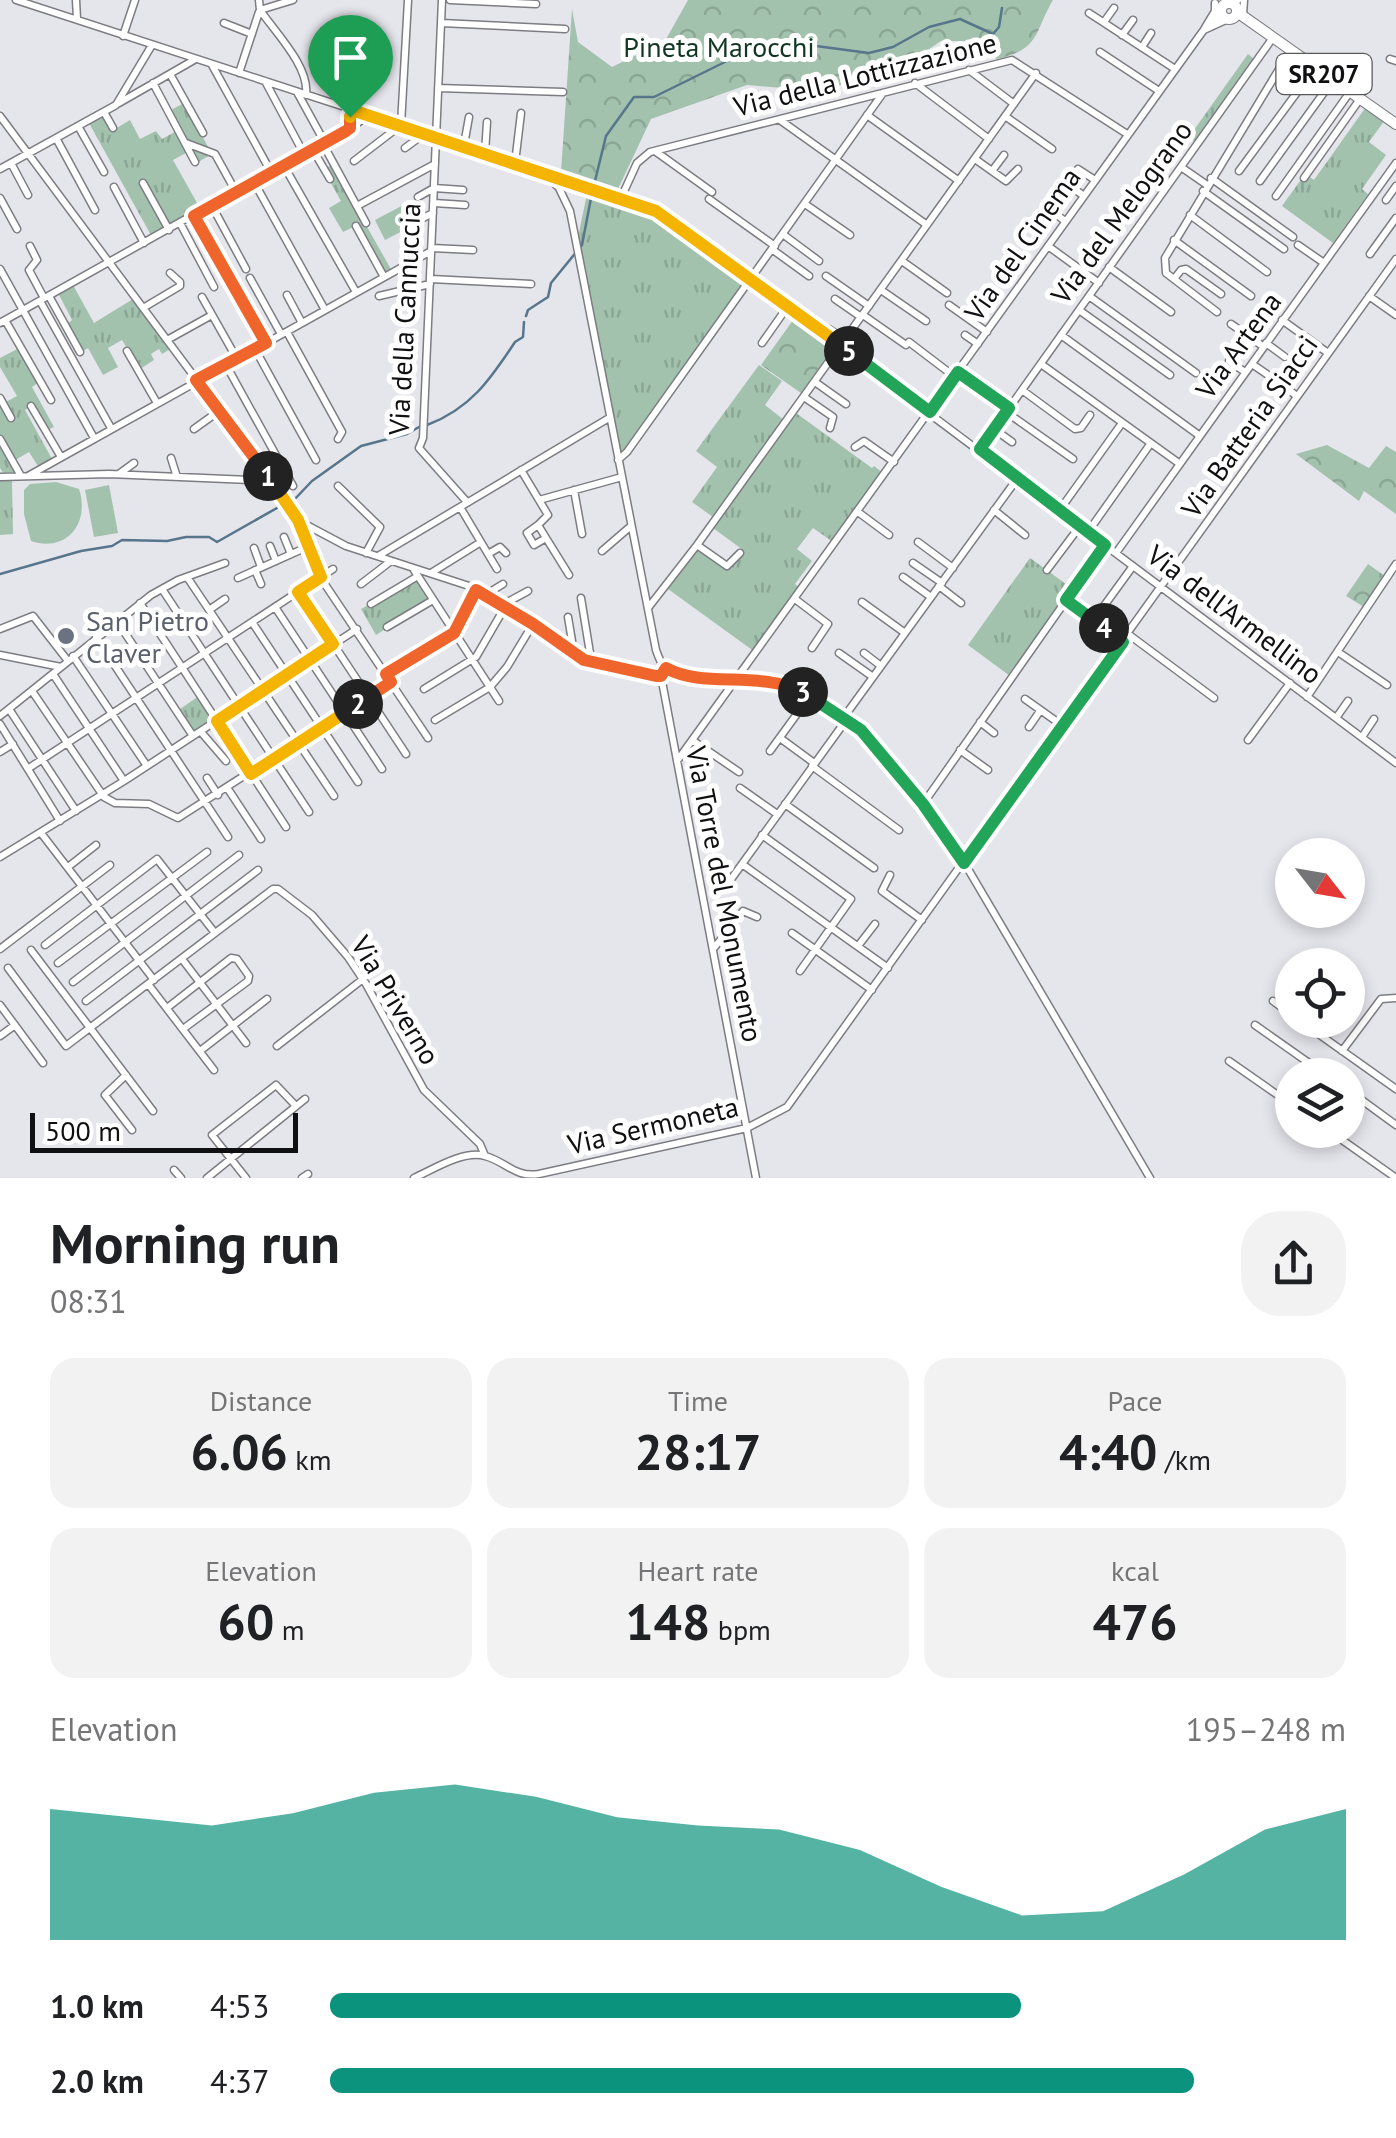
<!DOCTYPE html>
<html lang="en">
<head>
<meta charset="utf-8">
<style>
	body { margin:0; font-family:"PT Sans",sans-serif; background:#f2f2f2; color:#202124; height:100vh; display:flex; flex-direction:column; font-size:38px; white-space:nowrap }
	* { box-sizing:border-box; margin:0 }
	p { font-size:32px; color:#757577 }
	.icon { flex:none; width:55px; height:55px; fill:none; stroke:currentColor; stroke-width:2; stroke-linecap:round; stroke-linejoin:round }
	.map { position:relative; height:1178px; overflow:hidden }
	.drawer { display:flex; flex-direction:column; background:#fff; flex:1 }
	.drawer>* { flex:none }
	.needle { width:65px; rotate:121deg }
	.controls { position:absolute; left:1275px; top:838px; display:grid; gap:20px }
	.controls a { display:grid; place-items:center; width:90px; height:90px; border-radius:50%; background:#fff; box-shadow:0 5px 15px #0003; font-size:50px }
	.scale { position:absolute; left:30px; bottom:25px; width:268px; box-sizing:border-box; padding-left:10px; border:5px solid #101012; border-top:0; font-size:28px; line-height:35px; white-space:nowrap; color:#101012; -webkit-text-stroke:8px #fff; paint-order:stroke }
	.pin { position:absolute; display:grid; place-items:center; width:85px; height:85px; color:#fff; margin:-102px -42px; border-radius:50% 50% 50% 0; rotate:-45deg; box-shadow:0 0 10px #0007 }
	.pin .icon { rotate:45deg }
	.km { position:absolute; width:50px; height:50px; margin:-25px; border-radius:50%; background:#222; color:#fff; font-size:28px; line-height:50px; text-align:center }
	.round { display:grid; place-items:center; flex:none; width:105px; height:105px; border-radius:40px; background:#f2f2f2 }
	.head { display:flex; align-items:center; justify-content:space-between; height:170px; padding:0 50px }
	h1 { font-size:55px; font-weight:700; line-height:75px }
	.stats { display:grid; grid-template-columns:repeat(3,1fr); gap:15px; height:170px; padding:10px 50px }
	.stats div { display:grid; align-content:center; border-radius:25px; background:#f2f2f2; text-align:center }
	.stats b { font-size:50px; font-weight:700 }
	.stats small { font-size:28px; font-weight:400 }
	.stats p { font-size:28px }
	.chart { height:280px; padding:20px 50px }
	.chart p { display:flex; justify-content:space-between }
	.chart svg { width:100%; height:180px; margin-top:10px; fill:#0c937d; opacity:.7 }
	ul { padding:0 50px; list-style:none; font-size:32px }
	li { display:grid; grid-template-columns:160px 120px 1fr; align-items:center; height:75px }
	li i { height:25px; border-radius:12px; background:#0c937d }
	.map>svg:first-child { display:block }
	.grass { fill:url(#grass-tufts) }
	.forest { fill:url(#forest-crowns) }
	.pitch { fill:#a3c2ad }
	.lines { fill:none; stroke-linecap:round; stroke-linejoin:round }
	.stream { stroke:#57768c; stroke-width:2.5 }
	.minor-casing { stroke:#7c7c82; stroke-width:9 }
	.major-casing { stroke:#7c7c82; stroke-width:12 }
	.minor { stroke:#fff; stroke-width:6 }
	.major { stroke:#fff; stroke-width:10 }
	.split-1-casing { stroke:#fff; stroke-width:20 }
	.split-2-casing { stroke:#fff; stroke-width:20 }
	.split-3-casing { stroke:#fff; stroke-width:20 }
	.split-4-casing { stroke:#fff; stroke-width:20 }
	.split-5-casing { stroke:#fff; stroke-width:20 }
	.split-6-casing { stroke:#fff; stroke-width:20 }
	.split-1 { stroke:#f0652b; stroke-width:12 }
	.split-2 { stroke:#f5b400; stroke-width:12 }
	.split-3 { stroke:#f0652b; stroke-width:12 }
	.split-4 { stroke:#22a559; stroke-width:12 }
	.split-5 { stroke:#22a559; stroke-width:12 }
	.split-6 { stroke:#f5b400; stroke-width:12 }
	.worship-dot { fill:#6b7280; stroke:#fff; stroke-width:4 }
	.labels { text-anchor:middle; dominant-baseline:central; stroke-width:10; stroke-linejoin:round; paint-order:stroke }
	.shield { fill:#fff; stroke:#585859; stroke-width:2.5 }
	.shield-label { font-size:25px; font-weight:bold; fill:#101012 }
	.park-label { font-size:28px; fill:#113722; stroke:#fff }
	.street-label { font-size:28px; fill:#101012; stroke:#fff }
	.worship-label { font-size:28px; fill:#5b616d; stroke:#fff; text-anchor:start }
</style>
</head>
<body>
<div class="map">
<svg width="1396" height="1178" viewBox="0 0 1396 1178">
	<defs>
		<pattern id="grass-tufts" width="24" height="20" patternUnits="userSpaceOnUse" patternTransform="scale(2.5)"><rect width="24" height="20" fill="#a3c2ad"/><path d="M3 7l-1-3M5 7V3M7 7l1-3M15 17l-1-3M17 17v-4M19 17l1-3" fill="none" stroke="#8ba694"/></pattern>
		<pattern id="forest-crowns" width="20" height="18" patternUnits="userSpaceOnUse" patternTransform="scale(2.5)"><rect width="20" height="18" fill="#a3c2ad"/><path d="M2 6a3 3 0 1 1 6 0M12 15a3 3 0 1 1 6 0" fill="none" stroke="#8ba694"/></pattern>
	</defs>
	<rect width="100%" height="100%" fill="#e5e5ec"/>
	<path class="grass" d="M1248,54l6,5 -59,83 -6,-5z
		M184,103l28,51 -19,11 -7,-12 -13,7 28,50 -49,27 -63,-114 17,-10 9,16 15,-9 10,19 16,-8 6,8 18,-10 -9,-19z
		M1366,107l19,13 -16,22 17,13 -24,34 6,5 -35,49 -51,-37 23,-32 9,6z
		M332,165l60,106 -7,4 -28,-50 -14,7 -14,-24 12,-7 -18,-32z
		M565,184l89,28 95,68 -122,172 -6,2 -43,-217 9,-43z
		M409,202l11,20 -35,18 -10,-20z
		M73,285l21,38 39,-24 39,49 -10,6 -3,-5 -8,5 3,6 -14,9 -18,-29 -14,8 10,19 -15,8 -15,-27 -7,4 -15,-27 6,-5 -14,-27z
		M19,348l20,34 -7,5 22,40 -7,3 -14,-25 -8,5 27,49 -14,7 -9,-14 -17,10 6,12h-14l-4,-6v-63l17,-9 -17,-29v-9z
		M759,365l23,16 -17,24 19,15 -71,97 -21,-15 25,-35 -21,-16z
		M796,413l76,55 2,-2 9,7 -50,69 -20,-14 -16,21 15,12 -17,23 6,5 -46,63 -87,-63 30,-42 31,22 14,-19 -30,-22z
		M0,481h12l1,53 -13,1z
		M1030,558l43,31 -63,87 -42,-31z
		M418,578l14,21 -56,36 -15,-26z
		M199,696l15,23 -20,13 -14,-23z"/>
	<path class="forest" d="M688,0h365c-19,32 -12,49 -56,59l-30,-18h-26l-35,24 -25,3 -33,16 -42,6 -59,-5 -96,34 -34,72 -56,-19 11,-163 6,33 34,25 53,-26z
		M796,316l39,29 -34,48 -40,-28z
		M1327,445l42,23 17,-22 10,6v62l-32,-23 -5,10 -63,-47z
		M1368,564l17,12 -21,31 -18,-11z"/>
	<path class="pitch" d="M56,482l23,7c11,33 -11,64 -48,52l-7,-27v-24l6,-6z
		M109,485l9,48 -24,4 -9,-47z"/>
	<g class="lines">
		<path class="stream" d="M594,185l12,-49 28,-39h20l79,-39 56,-3 27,-9 53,7 24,-6 36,-20 31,-8 33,15 6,-7 3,-19
			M526,316l2,-6 20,-13 3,-14 31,-38 10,-52
			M427,425c43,-16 63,-45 88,-83l8,-5 1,-15
			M292,502l20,-21 49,-35 46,-12 12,-7
			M0,574l81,-23 31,-5 10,-6 45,1 19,-4h23l8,5 67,-38"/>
		<g class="minor-casing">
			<path id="minor" d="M16,0l341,111
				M76,0l1,19
				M259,0l1,10c15,22 50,57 46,85
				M442,0l-19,438 -4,10 48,54
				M450,0l86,4
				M1229,4l9,-4
				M260,10l33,-10
				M1089,13l86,56
				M1243,15l1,-15
				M1104,22l10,-14
				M224,23l28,11
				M441,23l124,6
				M1212,24l9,-12
				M1204,30l24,-11
				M1122,35l11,-15
				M123,36l12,-36
				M1142,47l9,-14
				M1100,52l59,39
				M1390,59l6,2
				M212,65l59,107
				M969,70l45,34
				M239,73l20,-61
				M170,74l33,59
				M265,81l39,73
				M153,83l42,79
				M915,83l74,56
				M438,88l125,4
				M297,92l28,51
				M119,103l75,-43
				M350 117a6 6 0 1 1 12 0a6 6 0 1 1-12 0Z
				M104,112l9,16
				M359,112l283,93 26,13 728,545
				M867,115l92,66
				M0,116l287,385 29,70 112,167
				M1005,116l47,33
				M780,120l147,105
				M78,126l26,46
				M56,138l39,72
				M186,143l29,11 21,38
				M323,144l43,79
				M464,145l5,-28
				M405,148l19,-14
				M313,150l17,29
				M655,151l57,41
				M485,153l2,-31
				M975,159l31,22 12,-12
				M354,161l47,-36 7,-125
				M11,163l17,32
				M515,163l6,-50
				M284,166l72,126
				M1181,167l26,18
				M0,169l116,-64 36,-60
				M1078,169l17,11
				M992,171l12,-16
				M1239,171l76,-103
				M543,172l16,16 11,23 86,439c3,8 5,15 12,20 23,16 90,4 122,16 70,26 129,106 168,166l192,326
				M1211,178l82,59
				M1304,178l56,-79
				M1260,181l73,-101
				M254,182l71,128
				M143,183l26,47
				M1066,183l18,13
				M114,187l30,56
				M1203,191l81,58
				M1276,196l74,-104
				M418,197l16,-9 29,2
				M0,198l17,31
				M621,198l16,-35 13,-11 362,-92 115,74
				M709,199l66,47
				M1386,200l10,-14
				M434,203l31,2
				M805,204l45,31
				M212,206l34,63
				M357,206l78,-42
				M1045,206l20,15
				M194,215l73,128
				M1190,215l77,57
				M419,220l14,-7
				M180,223l34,64
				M356,226l28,51
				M784,235l35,26
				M1174,240l77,56
				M1298,245l26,18
				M30,246l7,14 -8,10 15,28
				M1048,246l51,37
				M432,248l41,2
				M773,250l36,26
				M1370,254l26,-36
				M902,261l45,32
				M1109,267l62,45
				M0,269l94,169
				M826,276l43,30
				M250,278l31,56
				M431,279l100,5
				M1174,279l7,-9 5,-1 35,25
				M881,290l45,31
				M287,295l15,28
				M49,296l31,56
				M379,296l51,-12
				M1089,296l107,77
				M1369,296l27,19
				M202,297l35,62
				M835,299l26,18
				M40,301l71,127
				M949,305l38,27
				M143,308l37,-22v-4l-10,-9
				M1079,310l91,65
				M1217,312l-51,-39 -1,-15 125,-207
				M863,315l43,30
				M5,320l46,80
				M1282,320l46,33
				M0,323l357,-200
				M1231,324l33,23
				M829,329l15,10
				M287,332l55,100 -4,7
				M965,335l13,9
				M1061,335l139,101
				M167,340l45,-25
				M909,342l46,35
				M762,343l26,-37
				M1266,343l19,14
				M255,349l61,111
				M127,351l30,52
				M1229,361l16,11
				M1041,364l139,100
				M1252,364l19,13
				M226,365l67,121
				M959,372l50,37
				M815,382l31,22
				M1283,386l14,10
				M1022,390l53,39 6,-1 9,-13
				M804,397l29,20 -3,11
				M0,398l11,20
				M31,406l30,51
				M1006,412l67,47
				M194,429l25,-18
				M994,429l18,13
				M0,439l21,37
				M855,447l9,-6 30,21
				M980,449l292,-410
				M171,458l6,19
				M618,460l9,-8 256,-359
				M521,470l27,45 -10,10 31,50
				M119,474l15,-11
				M28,476l403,-225
				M0,477l109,-3 163,7
				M338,486l42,41 -14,26
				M574,490l8,44
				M539,500l83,-23
				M460,507l37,62
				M994,510l31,25
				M1059,511l63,-88
				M858,512l31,23
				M299,521l47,25 123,40 58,34 60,41 69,15h5l5,-7
				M538,525l-11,8 7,12 12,-7
				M1088,532l63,-89
				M284,537l7,17
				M918,542l35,26
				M697,545l30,21 13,-13
				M270,546l6,15
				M254,548l7,19
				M602,551l29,-25
				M1116,553l280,-390
				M488,554l12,-7 6,6
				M378,556l231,-138
				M913,563l29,20
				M255,570l6,14
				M414,570l85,131
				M1047,570l33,-44
				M431,573l50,-31
				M187,577l147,219
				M903,577l28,20
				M238,578l69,-31
				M361,584l30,-23
				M939,586l22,17
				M162,589l147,223
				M299,592l107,162
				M485,595l18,-11
				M581,598l9,55 -3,8
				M795,599l33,25 -16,24
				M1066,600l57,41
				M862,602l43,31
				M140,603l146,224
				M371,604l47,-28
				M502,605l26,-14
				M275,607l107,162
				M648,608l49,-63 339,-472
				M209,610l16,-11
				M1101,610l32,-44
				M568,617l4,24 -2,9
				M117,621l76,115
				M252,622l106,160
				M387,627l46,-27
				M0,629l33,-13 35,45
				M453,631l24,-40
				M1128,634l86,64
				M96,637l132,200
				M1338,652l49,33
				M839,653l34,24
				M864,653l17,13
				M0,655l61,12
				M73,656l74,110
				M53,674l71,107
				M386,675l68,-42
				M661,676l95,502
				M424,689l52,-32 29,-50
				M32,691l72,106 11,6 34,1 29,14 213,-136
				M1307,697l89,-133
				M1025,699l38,27
				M9,709l67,102
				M0,716l151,-121 27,-15 47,-17
				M844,717l173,-238
				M1336,718l12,-17
				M435,720l55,-33 17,-20 26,-43
				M980,722l14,11
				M0,724l60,97
				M1029,727l11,-16
				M201,732l25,29
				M1362,737l12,-18
				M780,738l34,25
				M692,740l47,32
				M1248,740l42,-57
				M960,750l28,20
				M770,751l40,-55
				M0,752l13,-8
				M677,761l526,-730 12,-20v-8
				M812,766l87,64
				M29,768l304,-199
				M207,778l11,17
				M740,788l37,26
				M228,789l33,50
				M785,804l89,64
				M923,804l182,-259
				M41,833l113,147
				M762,835l89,64 -51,72
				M0,857l124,-76 233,-152
				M742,864l146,104
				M68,867l28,-22
				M890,875l-8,16 40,29
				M729,882l118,-163
				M792,933l80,57
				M45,945l112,-86 58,74
				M858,946l17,-22
				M714,948l29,-37 14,6
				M0,949l110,-84
				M31,950l122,161
				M182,959l64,84
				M58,963l149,-111
				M8,968l58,78 207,-157h5l34,26 36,42 18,27 58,106 56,54 5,12
				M73,982l166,-127
				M148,984l66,86
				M86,1001l172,-131
				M1273,1001l19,14
				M0,1005l43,58
				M167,1008l64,-50 6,1 12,17 -1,5 -65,48
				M1299,1020l97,69
				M1255,1025l71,50
				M0,1036l15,-11
				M277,1046l86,-67
				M200,1051l67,-52
				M1342,1051l39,-52 15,-1
				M1229,1061l63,44
				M126,1075l-21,20 27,35
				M1348,1090l48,35
				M1328,1130l68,48
				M174,1170l7,8
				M207,1178l98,-79
				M246,1178l-34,-43 64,-50 20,21
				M302,1178l6,-4
				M414,1178c20,-9 49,-28 71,-22 22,6 30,22 54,18l208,-46 40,-21 609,-848"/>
		</g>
		<g class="major-casing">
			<path id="major" d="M1221 11a8 8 0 1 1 16 0a8 8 0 1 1-16 0Z
				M1237,12l159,112"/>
		</g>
		<use href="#minor" class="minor"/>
		<use href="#major" class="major"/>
	</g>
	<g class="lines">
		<g class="split-1-casing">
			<path id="split-1" d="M268,476l-72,-96 70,-37 -72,-127 152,-85 4,-3v-11"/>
		</g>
		<g class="split-2-casing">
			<path id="split-2" d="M268,476l30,44 23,57 -23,15 35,52 -116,77 34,53 107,-70"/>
		</g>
		<g class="split-3-casing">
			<path id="split-3" d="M358,704l33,-22 -5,-8 68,-41 22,-43 57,34 51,36 72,16h5l5,-8c38,21 92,2 137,24"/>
		</g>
		<g class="split-4-casing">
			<path id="split-4" d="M803,692l58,38 62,74 41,59 159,-221 -19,-14"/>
		</g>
		<g class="split-5-casing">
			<path id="split-5" d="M849,351l81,61 28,-40 51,36 -29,41 125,96 -39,55 38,28"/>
		</g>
		<g class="split-6-casing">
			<path id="split-6" d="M350,117l2,-5h6l298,99 193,140"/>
		</g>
		<use href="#split-1" class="split-1"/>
		<use href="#split-2" class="split-2"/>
		<use href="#split-3" class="split-3"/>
		<use href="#split-4" class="split-4"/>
		<use href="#split-5" class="split-5"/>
		<use href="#split-6" class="split-6"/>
	</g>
	<circle class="worship-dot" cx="66" cy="636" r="10"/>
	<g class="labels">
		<rect class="shield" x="1276.5" y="54" width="95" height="40" rx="8"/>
		<g class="shield-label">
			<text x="1324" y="74">SR207</text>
		</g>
		<g class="park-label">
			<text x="719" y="46">Pineta Marocchi</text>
		</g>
		<g class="street-label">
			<text transform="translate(865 74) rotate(-14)">Via della Lottizzazione</text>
			<text transform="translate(1121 212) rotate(-54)">Via del Melograno</text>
			<text transform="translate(1022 244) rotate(-55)">Via del Cinema</text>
			<text transform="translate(404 319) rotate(-87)">Via della Cannuccia</text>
			<text transform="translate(1238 345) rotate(-54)">Via Artena</text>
			<text transform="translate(1249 426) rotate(-55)">Via Batteria Siacci</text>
			<text transform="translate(1235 614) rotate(37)">Via dell'Armellino</text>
			<text transform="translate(725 894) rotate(79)">Via Torre del Monumento</text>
			<text transform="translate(396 1000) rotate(59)">Via Priverno</text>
			<text transform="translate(653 1125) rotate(-13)">Via Sermoneta</text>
		</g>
		<g class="worship-label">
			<text x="86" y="620">San Pietro<tspan x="86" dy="32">Claver</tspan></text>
		</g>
	</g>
</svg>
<div class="controls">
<a><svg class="needle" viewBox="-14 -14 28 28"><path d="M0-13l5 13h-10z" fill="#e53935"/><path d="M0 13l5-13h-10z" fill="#757577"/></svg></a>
<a><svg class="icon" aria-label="locate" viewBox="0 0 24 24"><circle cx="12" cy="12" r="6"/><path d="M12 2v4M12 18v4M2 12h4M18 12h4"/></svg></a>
<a><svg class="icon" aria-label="layers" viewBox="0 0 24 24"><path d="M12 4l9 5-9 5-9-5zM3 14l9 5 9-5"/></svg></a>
</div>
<div class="scale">500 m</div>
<div class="pin" style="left:350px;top:117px;background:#1e9e55"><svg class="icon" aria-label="arrive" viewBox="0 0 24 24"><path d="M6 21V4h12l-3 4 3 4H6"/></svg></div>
<b class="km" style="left:268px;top:476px">1</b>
<b class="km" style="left:358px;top:704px">2</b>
<b class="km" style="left:803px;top:692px">3</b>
<b class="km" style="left:1104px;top:628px">4</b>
<b class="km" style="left:849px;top:351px">5</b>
</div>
<section class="drawer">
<div class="head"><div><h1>Morning run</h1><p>08:31</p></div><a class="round"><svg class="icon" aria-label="share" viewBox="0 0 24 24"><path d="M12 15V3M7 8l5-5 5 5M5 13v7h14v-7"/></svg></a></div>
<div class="stats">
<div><p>Distance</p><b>6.06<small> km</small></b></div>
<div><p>Time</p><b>28:17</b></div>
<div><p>Pace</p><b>4:40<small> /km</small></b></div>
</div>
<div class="stats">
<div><p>Elevation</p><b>60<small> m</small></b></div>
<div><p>Heart rate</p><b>148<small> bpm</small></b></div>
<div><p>kcal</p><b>476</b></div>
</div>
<div class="chart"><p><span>Elevation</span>195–248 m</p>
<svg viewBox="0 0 160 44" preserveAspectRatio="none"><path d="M0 44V12L10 14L20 16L30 13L40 8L50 6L60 9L70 14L80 16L90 17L100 22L110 31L120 38L130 37L140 28L150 17L160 12V44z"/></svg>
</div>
<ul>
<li><b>1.0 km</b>4:53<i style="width:68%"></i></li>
<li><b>2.0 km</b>4:37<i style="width:85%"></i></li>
</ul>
</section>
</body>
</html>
